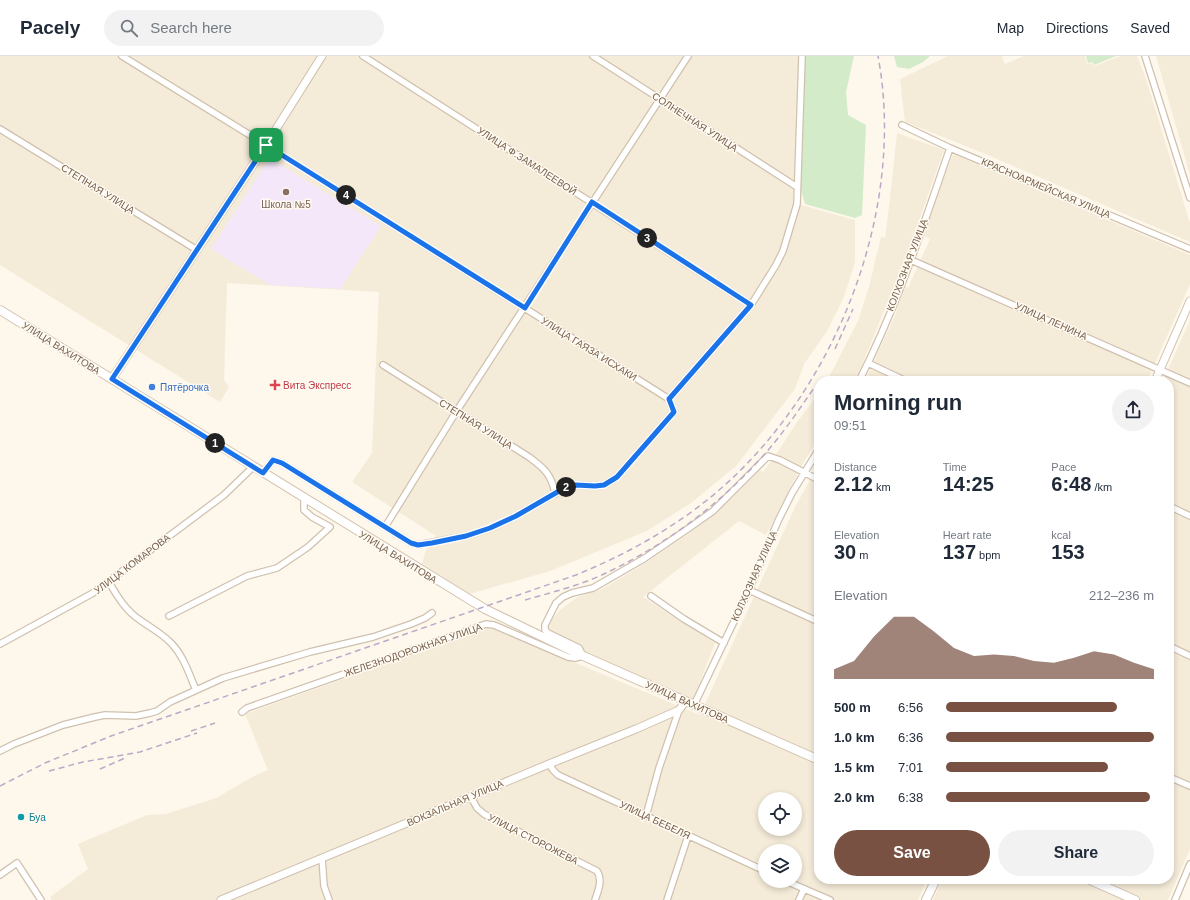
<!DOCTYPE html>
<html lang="en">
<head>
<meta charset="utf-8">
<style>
	body { margin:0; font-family:Helvetica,sans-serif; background:#f2f2f3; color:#1f2937; height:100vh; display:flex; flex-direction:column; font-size:15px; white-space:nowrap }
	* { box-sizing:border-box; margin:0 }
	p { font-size:13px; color:#747a83 }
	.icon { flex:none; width:22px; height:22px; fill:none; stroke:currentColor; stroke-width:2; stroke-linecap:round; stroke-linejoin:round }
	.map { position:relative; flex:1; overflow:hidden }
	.sheet { position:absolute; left:814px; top:320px; width:360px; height:508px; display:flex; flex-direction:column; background:#fff; border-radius:16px; box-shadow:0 2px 6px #0003 }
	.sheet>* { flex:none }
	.tools { position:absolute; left:758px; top:736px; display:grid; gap:8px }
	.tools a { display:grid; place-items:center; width:44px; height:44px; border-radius:50%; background:#fff; box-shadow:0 2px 6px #0003; font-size:20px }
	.pin { position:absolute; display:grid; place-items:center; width:34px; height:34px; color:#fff; margin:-17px; border-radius:8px; box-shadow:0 2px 6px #0006 }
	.km { position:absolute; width:20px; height:20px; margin:-10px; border-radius:50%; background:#222; color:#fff; font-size:11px; line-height:20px; text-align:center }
	.round { display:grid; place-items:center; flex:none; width:42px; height:42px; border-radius:21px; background:#f2f2f3 }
	.head { display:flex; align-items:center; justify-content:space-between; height:68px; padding:0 20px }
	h1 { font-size:22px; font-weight:800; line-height:30px }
	.figures { display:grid; grid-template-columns:repeat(3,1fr); gap:6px; height:68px; padding:4px 20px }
	.figures div { display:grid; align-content:center }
	.figures b { font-size:20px; font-weight:800 }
	.figures small { font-size:11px; font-weight:400 }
	.figures p { font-size:11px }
	.chart { height:112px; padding:8px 20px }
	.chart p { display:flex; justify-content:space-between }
	.chart svg { width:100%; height:72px; margin-top:4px; fill:#785143; opacity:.7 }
	.button { display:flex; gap:8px; margin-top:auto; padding:8px 20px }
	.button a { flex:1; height:46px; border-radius:24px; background:#785143; color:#fff; font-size:16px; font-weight:800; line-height:46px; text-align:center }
	.button a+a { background:#f2f2f3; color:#1f2937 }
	ul { padding:0 20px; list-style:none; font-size:13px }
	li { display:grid; grid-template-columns:64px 48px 1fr; align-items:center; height:30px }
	li i { height:10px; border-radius:5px; background:#785143 }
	header { display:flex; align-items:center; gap:24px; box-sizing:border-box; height:56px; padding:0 20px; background:#fff; border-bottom:1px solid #e0e1e3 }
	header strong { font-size:19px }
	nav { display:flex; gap:22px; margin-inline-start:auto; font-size:14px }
	.search { width:280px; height:36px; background:#f2f2f3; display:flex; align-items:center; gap:10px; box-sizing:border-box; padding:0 14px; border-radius:22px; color:#747a83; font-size:15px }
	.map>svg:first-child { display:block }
	.residential { fill:#f5ebd9; fill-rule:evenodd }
	.education { fill:#f5e7fa }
	.green { fill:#d3ebc8 }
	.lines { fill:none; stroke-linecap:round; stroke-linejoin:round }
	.minor-casing { stroke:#d0c1af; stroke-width:8 }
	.tertiary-casing { stroke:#d0c1af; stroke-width:9 }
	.secondary-casing { stroke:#d3c2ae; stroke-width:10 }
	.minor { stroke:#fff; stroke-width:5.5 }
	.tertiary { stroke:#fff; stroke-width:7 }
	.secondary { stroke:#fff; stroke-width:8 }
	.rail { stroke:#bca8c8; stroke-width:1.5; stroke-dasharray:6 4; stroke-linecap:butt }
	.route-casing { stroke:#fff; stroke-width:8 }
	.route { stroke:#1a73e8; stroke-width:5 }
	.education-dot { fill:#8d6e63; stroke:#fffbf2; stroke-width:1.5 }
	.health-dot { fill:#e0444e; stroke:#fffbf2; stroke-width:1.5 }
	.shop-dot { fill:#3f7fe0; stroke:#fffbf2; stroke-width:1.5 }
	.culture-dot { fill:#0f9aa8; stroke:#fffbf2; stroke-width:1.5 }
	.labels { text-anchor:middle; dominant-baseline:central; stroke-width:3; stroke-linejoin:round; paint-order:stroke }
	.street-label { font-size:10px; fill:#79614d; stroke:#fffbf2 }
	.education-label { font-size:10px; fill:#785e54; stroke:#fffbf2 }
	.health-label { font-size:10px; fill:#be3a42; stroke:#fffbf2; text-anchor:start }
	.shop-label { font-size:10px; fill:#366cbe; stroke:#fffbf2; text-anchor:start }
	.culture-label { font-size:10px; fill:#0d838f; stroke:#fffbf2; text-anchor:start }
</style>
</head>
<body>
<header>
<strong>Pacely</strong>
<div class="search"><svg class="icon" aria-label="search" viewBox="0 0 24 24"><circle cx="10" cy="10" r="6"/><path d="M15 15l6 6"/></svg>Search here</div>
<nav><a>Map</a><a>Directions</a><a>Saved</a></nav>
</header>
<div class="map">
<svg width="1190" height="844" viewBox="0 0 1190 844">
	<rect width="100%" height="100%" fill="#fdf8eb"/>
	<path class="residential" d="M0,0h800l-3,122 -4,15 1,10 61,17v42l-11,35 -17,34 -23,33 -9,25 -59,77 -45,37 -44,28 -97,40 -81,23 -47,-30 4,-14 10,-14 -84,-54 20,-29 7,-161 -152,-9 -3,97 5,7 -9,15 -220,-137z
		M948,0h54l3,8 19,-8h61l2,8 5,-1 2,3 27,-10h16l9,23 44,144v19l-207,-89 -78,-31 -5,-43z
		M1156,0h34v119z
		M897,77l47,17 -37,104 -47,116 -7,11h-26l31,-60 11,-34 12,-50 4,1 5,-39z
		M953,98l237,101v29l-43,97h-282l32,-70 -4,-2 11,-23 4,2 22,-49 -8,-4z
		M1190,264v529l-22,51h-235l9,-21h227v-498h-6z
		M819,337v44l-17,28 -36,70 -27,-14 -96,76 72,46 -23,60 -108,-50 -36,-23 4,-11 8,-9 18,-13 24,-8 39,-23 50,-34 38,-31 31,-31 3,2 12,-16 22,-34z
		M819,408v415h108l-9,21h-866l-2,-3 38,-28 -10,-25 69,-29 19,-1 50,-16 38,-22 14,-6 -23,-56 245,-87 210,88 95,-208zM765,743h30v30h-30zM765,795h30v30h-30z"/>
	<path class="education" d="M269,102l112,68 -41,63 -70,-4 -59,-36z"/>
	<path class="green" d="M804,0h50l-8,36 2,23 18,10 -4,90 -7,3 -50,-14 -5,-17z
		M894,0h36l-7,6 -14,7 -12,-2z
		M1086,0h30l-22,9 -1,-3 -5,1z"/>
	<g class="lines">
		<g class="minor-casing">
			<path id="minor" d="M122,0l144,89 403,254
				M363,0l388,249
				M593,0l204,131
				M1145,0l45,142
				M902,69l48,23 240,101
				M0,73l197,121
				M911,204l279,123
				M868,307l38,18
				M383,309l146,92c15,11 23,18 26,37
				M859,325c38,-74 64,-155 91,-233
				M263,417l10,-13 9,3 129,80 7,2 48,-9 25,-8 25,-12 50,-29 10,-2 19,1 9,-1 13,-8 57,-65 -5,-13 82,-94 25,-40 7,-14 14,-47 5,-148
				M1169,450l21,10
				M385,471l71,-115 232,-356
				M109,526c8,14 17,29 31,38 11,8 23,14 32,24 12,13 17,30 24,46
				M749,534l70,32
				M651,540l33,23 40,24
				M169,560l78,-40 30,-8 31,-21 22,-20 -18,-10 -8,-7v-12
				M0,588l93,-51 131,-98 29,-28
				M1169,590l21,10
				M694,649l55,-115 29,-69 14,-28 27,-44
				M242,656l5,-4 239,-84 8,1 74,32 7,1 8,-2 -4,-8 -31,-15 -3,-3v-5l11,-22 7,-6 9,-4 21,-5 52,-30 44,-30 24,-17 55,-55 12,4 39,20
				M0,695l14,-7 49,-19 32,-8 10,-2 31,1 14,-3 7,-2 13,-9 53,-24 87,-26 63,-15 38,-13 14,-6 7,-5
				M549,708l4,6 5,5 207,96
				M1169,721l21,9
				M471,741l6,11 7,6 113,57c6,9 1,20 -2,29
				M646,760l13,-48 20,-58
				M322,802l2,28 5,14
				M0,819l17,-12 24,37
				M786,825l44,19
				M667,844l21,-64
				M799,844l5,-11
				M1175,844l15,-36"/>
		</g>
		<g class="tertiary-casing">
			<path id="tertiary" d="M112,323l154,-234 56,-89
				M1155,325l35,-80
				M221,844l328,-136 87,-35 43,-19 6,-8"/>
		</g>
		<g class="secondary-casing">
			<path id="secondary" d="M0,254l485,299 87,42 247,109
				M1088,823l47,21
				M926,844l10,-21"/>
		</g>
		<use href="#minor" class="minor"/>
		<use href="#tertiary" class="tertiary"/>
		<use href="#secondary" class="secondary"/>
		<path class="rail" d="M835,293l18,-40
			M525,544c28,-8 57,-15 83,-28 59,-28 112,-68 155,-116 19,-21 35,-45 51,-68
			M191,675l24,-8
			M100,713l25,-11
			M49,715l34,-9 57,-10 57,-19
			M0,730l45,-23 66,-27 465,-161c51,-21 100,-48 142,-84 118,-101 189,-281 160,-435"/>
	</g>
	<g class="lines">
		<g class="route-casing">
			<path id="route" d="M266,89l259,163 67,-106 159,103 -82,94 5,13 -57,65 -13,8 -9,1 -19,-1 -10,2 -50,29 -26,12 -24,8 -34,7 -14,2 -7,-2 -129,-80 -9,-3 -10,13 -151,-94z"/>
		</g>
		<use href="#route" class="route"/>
	</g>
	<circle class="education-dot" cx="286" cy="136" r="4"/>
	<path class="health-dot" d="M273 323h4v4h4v4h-4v4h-4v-4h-4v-4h4z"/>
	<circle class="shop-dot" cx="152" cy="331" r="4"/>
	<circle class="culture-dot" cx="21" cy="761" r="4"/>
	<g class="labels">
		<g class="street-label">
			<text transform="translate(695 66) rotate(33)">СОЛНЕЧНАЯ УЛИЦА</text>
			<text transform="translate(527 105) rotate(33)">УЛИЦА Ф.ЗАМАЛЕЕВОЙ</text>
			<text transform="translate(1046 132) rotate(23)">КРАСНОАРМЕЙСКАЯ УЛИЦА</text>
			<text transform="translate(98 133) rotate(32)">СТЕПНАЯ УЛИЦА</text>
			<text transform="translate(907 209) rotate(-69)">КОЛХОЗНАЯ УЛИЦА</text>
			<text transform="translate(1051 265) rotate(24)">УЛИЦА ЛЕНИНА</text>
			<text transform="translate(61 292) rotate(32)">УЛИЦА ВАХИТОВА</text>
			<text transform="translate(589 293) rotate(32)">УЛИЦА ГАЯЗА ИСХАКИ</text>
			<text transform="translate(476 368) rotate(32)">СТЕПНАЯ УЛИЦА</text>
			<text transform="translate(398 501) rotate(32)">УЛИЦА ВАХИТОВА</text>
			<text transform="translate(132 508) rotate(-37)">УЛИЦА КОМАРОВА</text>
			<text transform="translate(754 520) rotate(-66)">КОЛХОЗНАЯ УЛИЦА</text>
			<text transform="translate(413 594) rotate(-19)">ЖЕЛЕЗНОДОРОЖНАЯ УЛИЦА</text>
			<text transform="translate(687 646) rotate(24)">УЛИЦА ВАХИТОВА</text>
			<text transform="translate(455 747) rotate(-23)">ВОКЗАЛЬНАЯ УЛИЦА</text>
			<text transform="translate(655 764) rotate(25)">УЛИЦА БЕБЕЛЯ</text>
			<text transform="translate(533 783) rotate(27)">УЛИЦА СТОРОЖЕВА</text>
		</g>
		<g class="education-label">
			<text x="286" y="148">Школа №5</text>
		</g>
		<g class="health-label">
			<text x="283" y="329">Вита Экспресс</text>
		</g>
		<g class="shop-label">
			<text x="160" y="331">Пятёрочка</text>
		</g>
		<g class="culture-label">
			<text x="29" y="761">Буа</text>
		</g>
	</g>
</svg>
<div class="tools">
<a><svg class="icon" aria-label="locate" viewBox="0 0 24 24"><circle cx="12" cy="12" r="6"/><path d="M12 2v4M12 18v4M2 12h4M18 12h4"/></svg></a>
<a><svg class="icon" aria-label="layers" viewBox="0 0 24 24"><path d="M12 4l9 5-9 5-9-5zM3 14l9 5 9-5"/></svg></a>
</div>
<div class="pin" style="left:266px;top:89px;background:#1e9e55"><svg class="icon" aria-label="arrive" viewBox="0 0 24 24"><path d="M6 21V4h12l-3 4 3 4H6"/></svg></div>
<b class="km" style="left:215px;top:387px">1</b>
<b class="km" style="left:566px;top:431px">2</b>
<b class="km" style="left:647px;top:182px">3</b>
<b class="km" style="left:346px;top:139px">4</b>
<section class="sheet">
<div class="head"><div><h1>Morning run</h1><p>09:51</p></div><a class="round"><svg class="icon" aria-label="share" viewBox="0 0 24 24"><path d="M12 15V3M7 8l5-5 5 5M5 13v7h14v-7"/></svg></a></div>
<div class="figures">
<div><p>Distance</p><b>2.12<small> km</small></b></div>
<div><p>Time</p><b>14:25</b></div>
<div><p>Pace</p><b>6:48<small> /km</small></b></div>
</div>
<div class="figures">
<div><p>Elevation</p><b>30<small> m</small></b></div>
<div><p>Heart rate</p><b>137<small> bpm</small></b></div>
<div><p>kcal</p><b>153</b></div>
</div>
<div class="chart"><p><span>Elevation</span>212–236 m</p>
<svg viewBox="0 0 160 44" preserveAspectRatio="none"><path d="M0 44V38L10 33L20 18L30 6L40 6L50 15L60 25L70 30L80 29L90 30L100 33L110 34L120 31L130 27L140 29L150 34L160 38V44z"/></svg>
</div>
<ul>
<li><b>500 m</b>6:56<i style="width:82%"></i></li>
<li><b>1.0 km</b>6:36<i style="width:100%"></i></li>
<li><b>1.5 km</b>7:01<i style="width:78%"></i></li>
<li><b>2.0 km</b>6:38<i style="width:98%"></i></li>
</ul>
<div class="button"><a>Save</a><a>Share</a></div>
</section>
</div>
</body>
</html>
